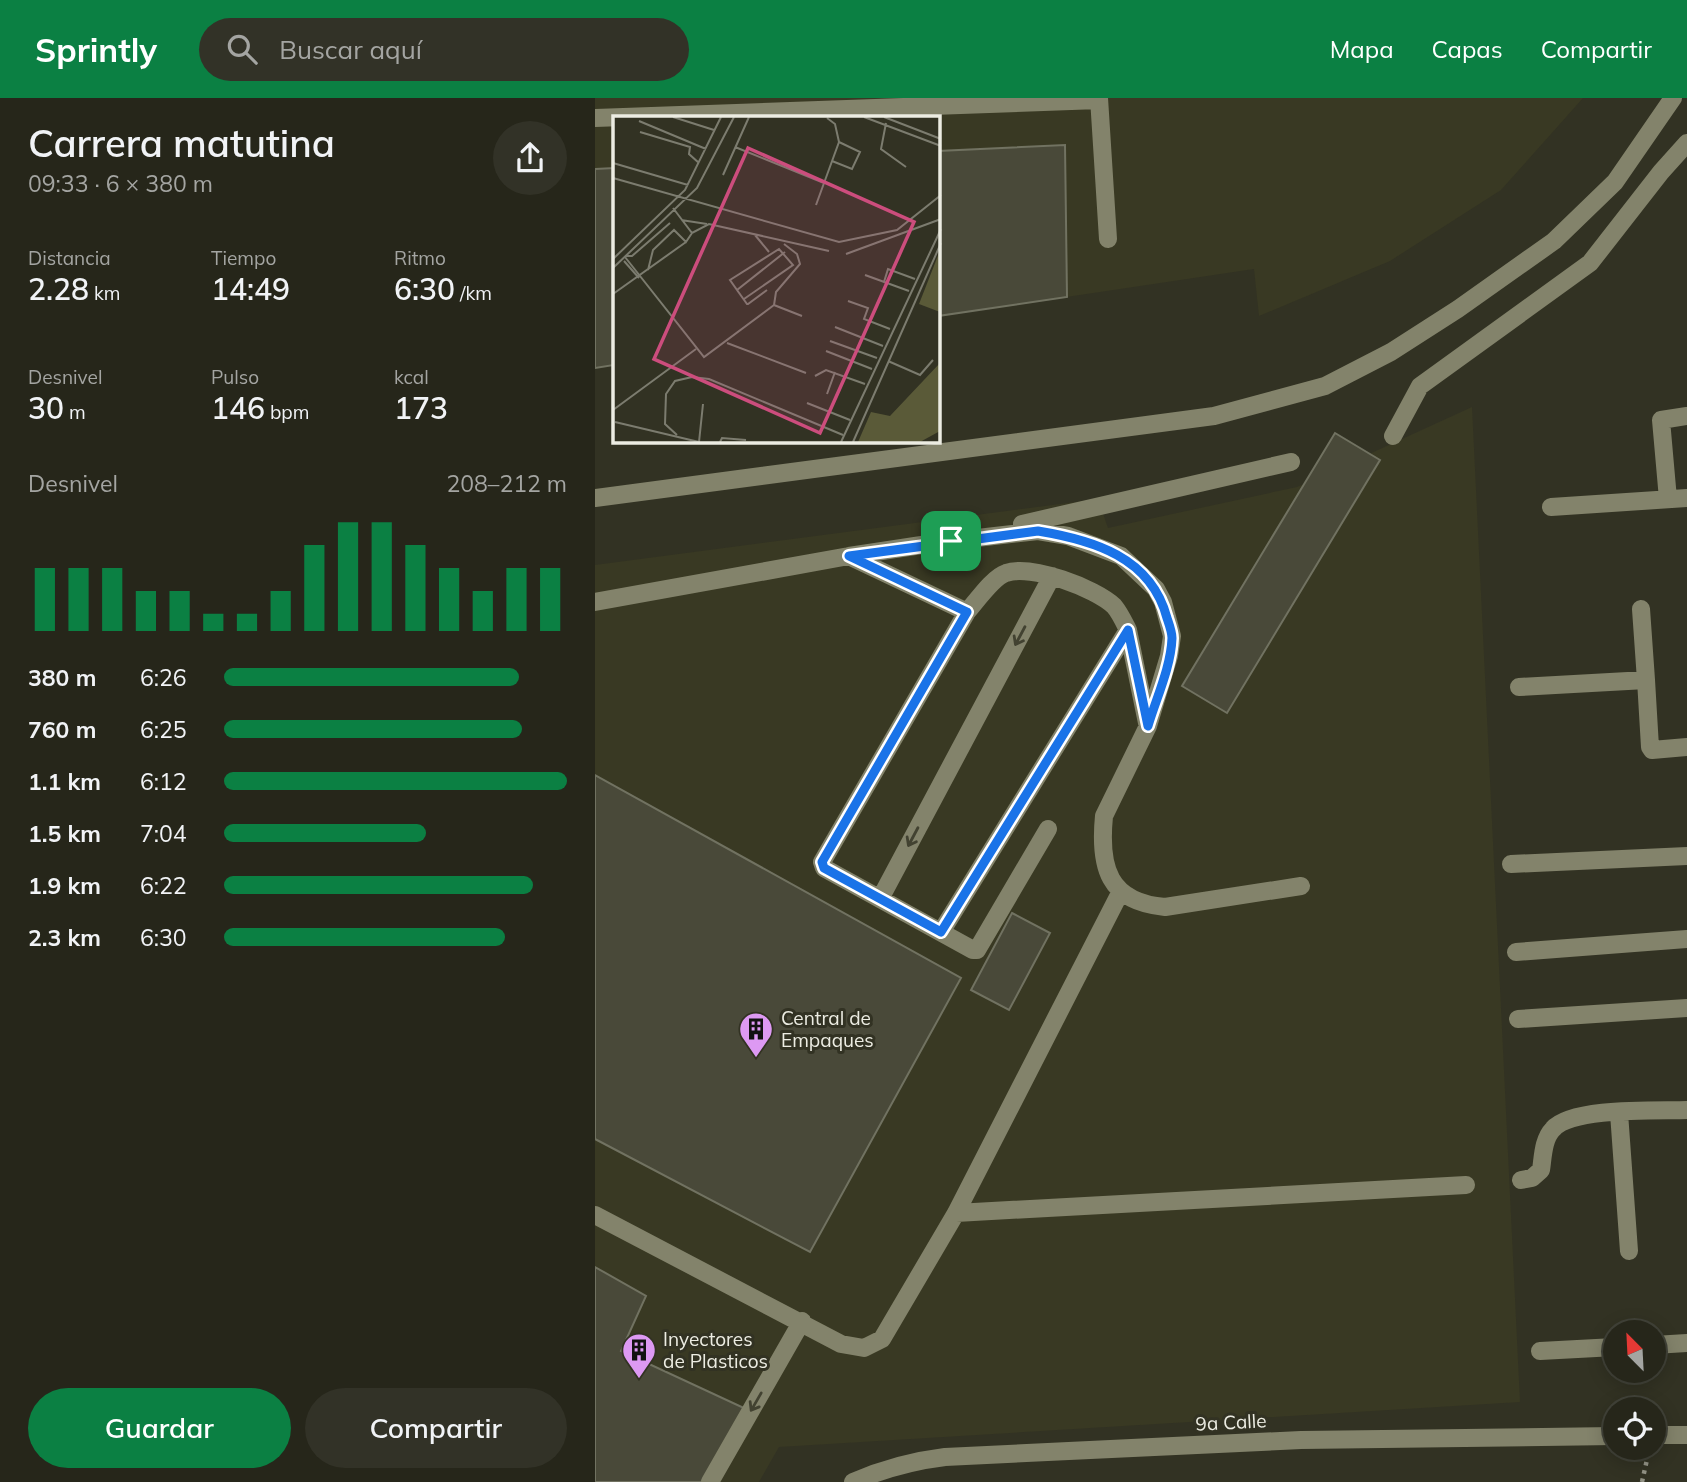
<!DOCTYPE html>
<html lang="es">
<head>
<meta charset="utf-8">
<style>
	body { margin:0; font-family:Mulish,sans-serif; background:#323227; color:#f1f3f6; height:100vh; display:flex; flex-direction:column; font-size:26px; white-space:nowrap }
	* { box-sizing:border-box; margin:0 }
	p { font-size:23px; color:#a4a5a2 }
	.icon { flex:none; width:38px; height:38px; fill:none; stroke:currentColor; stroke-width:2; stroke-linecap:round; stroke-linejoin:round }
	.map { position:relative; flex:1; overflow:hidden }
	.panel { display:flex; flex-direction:column; background:#26261a; width:595px }
	.panel>* { flex:none }
	.needle { width:46px; rotate:336deg }
	.fabs { position:absolute; left:1008px; top:1222px; display:grid; gap:14px }
	.fabs a { display:grid; place-items:center; width:63px; height:63px; border-radius:50%; background:#26261a; box-shadow:0 4px 18px #0003,0 0 0 2px #424339; font-size:35px }
	.pin { position:absolute; display:grid; place-items:center; width:60px; height:60px; color:#fff; margin:-30px; border-radius:14px; box-shadow:0 4px 10px #0006 }
	.round { display:grid; place-items:center; flex:none; width:74px; height:74px; border-radius:37px; background:#323227 }
	.headline { display:flex; align-items:center; justify-content:space-between; height:119px; padding:0 28px }
	h1 { font-size:38px; font-weight:600; line-height:52px }
	.metrics { display:grid; grid-template-columns:repeat(3,1fr); gap:10px; height:119px; padding:7px 28px }
	.metrics div { display:grid; align-content:center }
	.metrics b { font-size:30px; font-weight:600 }
	.metrics small { font-size:19px; font-weight:400 }
	.metrics p { font-size:19px }
	.chart { height:196px; padding:14px 28px }
	.chart p { display:flex; justify-content:space-between }
	.chart svg { width:100%; height:126px; margin-top:7px; stroke:#0b8043; stroke-width:6 }
	.cta { display:flex; gap:14px; margin-top:auto; padding:14px 28px }
	.cta a { flex:1; height:80px; border-radius:42px; background:#0b8043; color:#fff; font-size:28px; font-weight:600; line-height:80px; text-align:center }
	.cta a+a { background:#323227; color:#f1f3f6 }
	ul { padding:0 28px; list-style:none; font-size:23px }
	li { display:grid; grid-template-columns:112px 84px 1fr; align-items:center; height:52px }
	li i { height:18px; border-radius:9px; background:#0b8043 }
	header { display:flex; align-items:center; gap:42px; box-sizing:border-box; height:98px; padding:0 35px; background:#0b8043; color:#fff }
	header strong { font-size:33px }
	nav { display:flex; gap:38px; margin-inline-start:auto; font-size:24px }
	.search { width:490px; height:63px; background:#323227; display:flex; align-items:center; gap:18px; box-sizing:border-box; padding:0 24px; border-radius:38px; color:#a4a5a2; font-size:26px }
	main { display:flex; flex:1; min-height:0 }
	.map>svg:first-child { display:block }
	.built { fill:#393923 }
	.building { fill:#494939; stroke:#717261; stroke-width:2 }
	.lines { fill:none; stroke-linecap:round; stroke-linejoin:round }
	.path { stroke:#929285; stroke-width:4.5; stroke-dasharray:3.5 5; stroke-linecap:butt }
	.minor { stroke:#83836b; stroke-width:18 }
	.oneway { stroke:#424231 }
	.route-casing { stroke:#fff; stroke-width:14 }
	.route { stroke:#1a73e8; stroke-width:9 }
	.labels { text-anchor:middle; dominant-baseline:central; stroke-width:6; stroke-linejoin:round; paint-order:stroke }
	.poi-label { font-size:19px; fill:#ecece2; stroke:#323223; text-anchor:start }
	.street-label { font-size:19px; fill:#ecece2; stroke:#323223 }
	.inset-road { fill:none; stroke:#7c7c6f; stroke-width:2 }
	.view { fill:#cc4d7d; fill-opacity:0.15; stroke:#cc4d7d; stroke-width:3.5 }
	.inset-edge { fill:none; stroke:#ecece2; stroke-width:3.5 }
</style>
</head>
<body>
<header>
<strong>Sprintly</strong>
<div class="search"><svg class="icon" aria-label="search" viewBox="0 0 24 24"><circle cx="10" cy="10" r="6"/><path d="M15 15l6 6"/></svg>Buscar aquí</div>
<nav><a>Mapa</a><a>Capas</a><a>Compartir</a></nav>
</header>
<main>
<section class="panel">
<div class="headline"><div><h1>Carrera matutina</h1><p>09:33 · 6 × 380 m</p></div><a class="round"><svg class="icon" aria-label="share" viewBox="0 0 24 24"><path d="M12 15V3M7 8l5-5 5 5M5 13v7h14v-7"/></svg></a></div>
<div class="metrics">
<div><p>Distancia</p><b>2.28<small> km</small></b></div>
<div><p>Tiempo</p><b>14:49</b></div>
<div><p>Ritmo</p><b>6:30<small> /km</small></b></div>
</div>
<div class="metrics">
<div><p>Desnivel</p><b>30<small> m</small></b></div>
<div><p>Pulso</p><b>146<small> bpm</small></b></div>
<div><p>kcal</p><b>173</b></div>
</div>
<div class="chart"><p><span>Desnivel</span>208–212 m</p>
<svg viewBox="0 0 160 44" preserveAspectRatio="none"><path d="M5 44V22M15 44V22M25 44V22M35 44V30M45 44V30M55 44V38M65 44V38M75 44V30M85 44V14M95 44V6M105 44V6M115 44V14M125 44V22M135 44V30M145 44V22M155 44V22"/></svg>
</div>
<ul>
<li><b>380 m</b>6:26<i style="width:86%"></i></li>
<li><b>760 m</b>6:25<i style="width:87%"></i></li>
<li><b>1.1 km</b>6:12<i style="width:100%"></i></li>
<li><b>1.5 km</b>7:04<i style="width:59%"></i></li>
<li><b>1.9 km</b>6:22<i style="width:90%"></i></li>
<li><b>2.3 km</b>6:30<i style="width:82%"></i></li>
</ul>
<div class="cta"><a>Guardar</a><a>Compartir</a></div>
</section>
<div class="map">
<svg width="1092" height="1384" viewBox="0 0 1092 1384">
	<rect width="100%" height="100%" fill="#323223"/>
	<path class="built" d="M0,0h988l-82,92 -111,71 -131,55 -5,-47 -316,47v-199h-324v248l-19,3z
		M877,309l48,995 -741,45 -20,35h-164v-917l503,-66 10,29 189,-41z"/>
	<path class="building" d="M470,47l2,152 -129,19v-165z
		M19,70v197l-19,3v-199z
		M740,335l45,27 -153,253 -45,-27z
		M0,677l366,203 -151,274 -215,-113z
		M417,815l38,20 -41,77 -38,-20z
		M0,1169l51,29 -25,55 125,58 -44,73h-107z"/>
	<g class="lines">
		<path class="path" d="M1047,1384l6,-27"/>
		<path class="minor" d="M504,0l9,141
			M0,20l504,-18
			M798,338l27,-50 170,-123 71,-91 26,-29
			M0,400l619,-82 111,-30 66,-34 67,-43 96,-68 61,-59 58,-84
			M1073,401l-7,-79 26,-4
			M956,409l136,-9
			M427,426l269,-62
			M356,443l87,-10 30,5 53,20 35,33 7,13 9,34 -3,20 -21,70 -44,90c-5,51 4,86 61,91l136,-21
			M254,458l118,56
			M0,504l254,-46 112,-17
			M1046,511l5,71
			M533,532l19,93
			M924,589l127,-7 4,67 2,3 35,-3
			M916,766l176,-8
			M285,801l172,-323
			M346,834l187,-302c-4,-8 -8,-17 -14,-24 -19,-18 -83,-42 -108,-33 -13,4 -30,29 -39,39l-145,250 2,6 149,82h4l71,-121
			M921,854l171,-13
			M923,921l169,-11
			M1024,1015l10,138
			M926,1082l11,-2 9,-8c2,-13 2,-31 12,-41 19,-22 104,-18 134,-19
			M361,1115l510,-28
			M0,1117l246,129 23,4 18,-9 74,-126 164,-320
			M1059,1247l33,-2
			M945,1253l75,-4
			M1059,1337h33
			M115,1384l92,-161
			M258,1384c30,-13 59,-21 92,-25l356,-17 314,-4"/>
	</g>
	<defs><path id="oneway-shaft" d="M-6 0H5M1.5-3L5.5 0L1.5 3" fill="none" stroke-width="1.6" stroke-linecap="round" stroke-linejoin="round" transform="scale(1.75)"/></defs>
	<g class="oneway">
		<use href="#oneway-shaft" transform="translate(425 538) rotate(118)"/>
		<use href="#oneway-shaft" transform="translate(318 739) rotate(118)"/>
		<use href="#oneway-shaft" transform="translate(161 1304) rotate(120)"/>
	</g>
	<g class="lines">
		<g class="route-casing">
			<path id="route" d="M443,433c55,9 113,26 129,87 2,6 5,14 5,20 -1,29 -16,61 -24,88l-20,-96 -187,302 -117,-64 -2,-6 145,-250 -118,-56z"/>
		</g>
		<use href="#route" class="route"/>
	</g>
	<defs>
		<g id="building-pin" transform="scale(1.75)"><path d="M0 17L-7.5 6A9.5 9.5 0 1 1 7.5 6Z" fill="#dd99f3" stroke="#323223"/><path d="M-4-6H4V6H1V3H-1V6H-4ZM-2.5-4.3h1.7v1.8h-1.7ZM.8-4.3h1.7v1.8H.8ZM-2.5-1h1.7V.8h-1.7ZM.8-1h1.7V.8H.8Z" fill="#111"/></g>
	</defs>
	<g fill-rule="evenodd">
		<use href="#building-pin" x="161" y="931"/>
		<use href="#building-pin" x="44" y="1252"/>
	</g>
	<g class="labels">
		<g class="poi-label">
			<text x="186" y="920">Central de<tspan x="186" dy="22">Empaques</tspan></text>
			<text x="68" y="1241">Inyectores<tspan x="68" dy="22">de Plasticos</tspan></text>
		</g>
		<g class="street-label">
			<text transform="translate(636 1324) rotate(-3)">9a Calle</text>
		</g>
	</g>
	<g transform="translate(18 18)">
		<rect width="327" height="327" fill="#323223"/>
		<path d="M326,137l1,1v58l-21,-8zM327,247v68l-20,11h-62l13,-30 19,4z" fill="#5a5a38"/>
		<path class="inset-road" d="M60,1l41,13M251,1l77,29M271,1l57,22M26,5l67,28M273,7l-5,26 25,18M27,16l50,15 -1,7 10,9M122,31l89,36M219,45l20,8 8,-17 -21,-10M0,47l75,22M110,59l26,-58M0,62l226,64 58,-12 44,-35M203,89l23,-63 -4,-18 -8,-6M60,92l19,25 17,-9 120,27M68,104l26,4M142,119l14,17M171,128l13,10 3,10 -24,28 -2,13 28,11M233,138l95,-35M13,140h6l38,-33M12,141l79,100 70,-52M0,143l72,-69 36,-73M11,145l15,17M0,152l84,-80 37,-71M35,154l5,-20 21,-20 12,12 6,-9M252,159l44,16M271,166l4,-13 27,10M124,174l48,-38M0,178l73,-52M131,183l49,-34 -14,-16 -49,31 7,10 10,14h1l19,-14M235,185l20,7 -4,11 26,10M222,211l48,19M217,225l47,17M114,227l79,30M213,235l46,18M275,245l32,14 13,-15M202,260l11,-6 39,14M214,278l8,-22M194,287l43,17M0,294l83,-61M2,306l84,20 4,-38M64,319l-12,-11 1,-30 9,-13 17,-4 17,2 134,56M107,326l2,-4 24,2M228,326l100,-213M240,326l88,-199"/>
		<path class="view" d="M135,32l166,74 -94,211 -166,-74z"/>
		<rect width="327" height="327" class="inset-edge"/>
	</g>
</svg>
<div class="fabs">
<a><svg class="needle" viewBox="-14 -14 28 28"><path d="M0-13l5 13h-10z" fill="#e53935"/><path d="M0 13l5-13h-10z" fill="#a4a5a2"/></svg></a>
<a><svg class="icon" aria-label="locate" viewBox="0 0 24 24"><circle cx="12" cy="12" r="6"/><path d="M12 2v4M12 18v4M2 12h4M18 12h4"/></svg></a>
</div>
<div class="pin" style="left:356px;top:443px;background:#1e9e55"><svg class="icon" aria-label="arrive" viewBox="0 0 24 24"><path d="M6 21V4h12l-3 4 3 4H6"/></svg></div>
</div>
</main>
</body>
</html>
